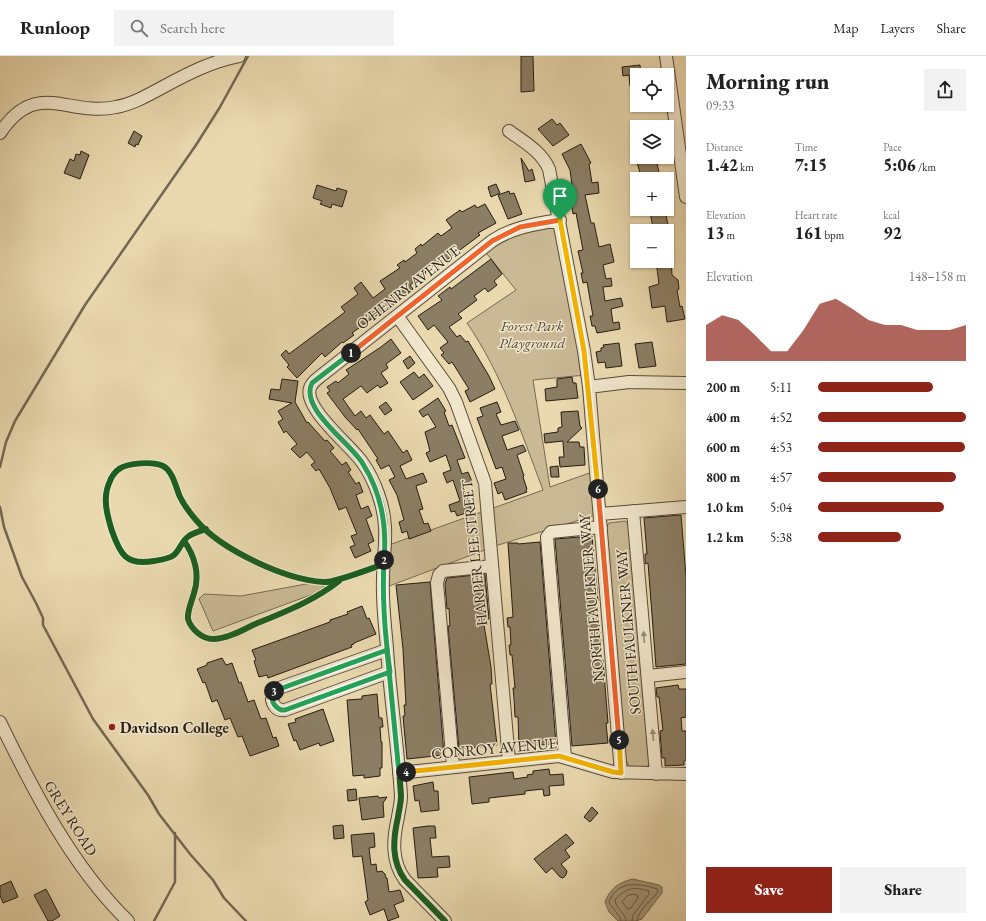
<!DOCTYPE html>
<html lang="en">
<head>
<meta charset="utf-8">
<style>
	body { margin:0; font-family:"EB Garamond",serif; background:#f2f2f2; color:#222; height:100vh; display:flex; flex-direction:column; font-size:15px; white-space:nowrap }
	* { box-sizing:border-box; margin:0 }
	p { font-size:13px; color:#767676 }
	.icon { flex:none; width:22px; height:22px; fill:none; stroke:currentColor; stroke-width:2; stroke-linecap:round; stroke-linejoin:round }
	.map { position:relative; flex:1; overflow:hidden }
	.side { display:flex; flex-direction:column; background:#fff; width:300px }
	.side>* { flex:none }
	.controls { position:absolute; left:630px; top:12px; display:grid; gap:8px }
	.controls a { display:grid; place-items:center; width:44px; height:44px; border-radius:0px; background:#fff; box-shadow:0 1px 3px #0004; font-size:20px }
	.pin { position:absolute; display:grid; place-items:center; width:34px; height:34px; color:#fff; margin:-41px -17px; border-radius:50% 50% 50% 0; rotate:-45deg; box-shadow:0 0 4px #0007 }
	.pin .icon { rotate:45deg }
	.km { position:absolute; width:20px; height:20px; margin:-10px; border-radius:50%; background:#222; color:#fff; font-size:11px; line-height:20px; text-align:center }
	.round { display:grid; place-items:center; flex:none; width:42px; height:42px; border-radius:0px; background:#f2f2f2 }
	.summary { display:flex; align-items:center; justify-content:space-between; height:68px; padding:0 20px }
	h1 { font-size:22px; font-weight:800; line-height:30px }
	.metrics { display:grid; grid-template-columns:repeat(3,1fr); gap:6px; height:68px; padding:4px 20px }
	.metrics div { display:grid; align-content:center }
	.metrics b { font-size:17px; font-weight:800 }
	.metrics small { font-size:11px; font-weight:400 }
	.metrics p { font-size:11px }
	.chart { height:112px; padding:8px 20px }
	.chart p { display:flex; justify-content:space-between }
	.chart svg { width:100%; height:72px; margin-top:4px; fill:#8f2418; opacity:.7 }
	.action { display:flex; gap:8px; margin-top:auto; padding:8px 20px }
	.action a { flex:1; height:46px; border-radius:0px; background:#8f2418; color:#fff; font-size:16px; font-weight:800; line-height:46px; text-align:center }
	.action a+a { background:#f2f2f2; color:#222 }
	ul { padding:0 20px; list-style:none; font-size:13px }
	li { display:grid; grid-template-columns:64px 48px 1fr; align-items:center; height:30px }
	li i { height:10px; border-radius:5px; background:#8f2418 }
	header { display:flex; align-items:center; gap:24px; box-sizing:border-box; height:56px; padding:0 20px; background:#fff; border-bottom:1px solid #e0e0e0 }
	header strong { font-size:19px }
	nav { display:flex; gap:22px; margin-inline-start:auto; font-size:14px }
	.search { width:280px; height:36px; background:#f2f2f2; display:flex; align-items:center; gap:10px; box-sizing:border-box; padding:0 14px; border-radius:0px; color:#767676; font-size:15px }
	main { display:flex; flex:1; min-height:0 }
	.map>svg:first-child { display:block }
	.green { fill:#c9b994; stroke:#776a53 }
	.water { fill:#a7997a; stroke:#736750 }
	.lines { fill:none; stroke-linecap:round; stroke-linejoin:round }
	.shore { stroke:#665a46; stroke-width:1 }
	.stream { stroke:#736750; stroke-width:2.5 }
	.building { fill:#8b7e64; stroke:#251c12 }
	.minor-casing { stroke:#564b39; stroke-width:14 }
	.minor { stroke:#f1e6cb; stroke-width:12 }
	.cycleway-casing { stroke:#f1e6cb; stroke-width:8 }
	.cycleway { stroke:#1b5e20; stroke-width:6 }
	.oneway { fill:#958b78 }
	.split-1-casing { stroke:#fff; stroke-width:8 }
	.split-2-casing { stroke:#fff; stroke-width:8 }
	.split-3-casing { stroke:#fff; stroke-width:8 }
	.split-4-casing { stroke:#fff; stroke-width:8 }
	.split-5-casing { stroke:#fff; stroke-width:8 }
	.split-6-casing { stroke:#fff; stroke-width:8 }
	.split-7-casing { stroke:#fff; stroke-width:8 }
	.split-1 { stroke:#f0652b; stroke-width:5 }
	.split-2 { stroke:#22a559; stroke-width:5 }
	.split-3 { stroke:#22a559; stroke-width:5 }
	.split-4 { stroke:#22a559; stroke-width:5 }
	.split-5 { stroke:#f5b400; stroke-width:5 }
	.split-6 { stroke:#f0652b; stroke-width:5 }
	.split-7 { stroke:#f5b400; stroke-width:5 }
	.poi-dot { fill:#8f2418; stroke:#f1e6cb; stroke-width:1.5 }
	.labels { text-anchor:middle; dominant-baseline:central; stroke-width:3; stroke-linejoin:round; paint-order:stroke }
	.street-label { font-size:15px; fill:#251c12; stroke:#f1e6cb }
	.park-label { font-size:15px; font-style:italic; fill:#564b39; stroke:#f1e6cb }
	.poi-label { font-size:15px; font-weight:bold; fill:#251c12; stroke:#f1e6cb; text-anchor:start }
</style>
</head>
<body>
<header>
<strong>Runloop</strong>
<div class="search"><svg class="icon" aria-label="search" viewBox="0 0 24 24"><circle cx="10" cy="10" r="6"/><path d="M15 15l6 6"/></svg>Search here</div>
<nav><a>Map</a><a>Layers</a><a>Share</a></nav>
</header>
<main>
<div class="map">
<svg width="686" height="865" viewBox="0 0 686 865">
	<rect width="100%" height="100%" fill="#ead9af"/>
	<filter id="stains"><feTurbulence type="fractalNoise" baseFrequency=".005" numOctaves="4"/><feColorMatrix values="0 0 0 0 .2 0 0 0 0 .09 0 0 0 0 .02 0 0 0 .5 -.17"/></filter>
	<radialGradient id="worn" r=".72"><stop offset=".6" stop-color="#630" stop-opacity="0"/><stop offset="1" stop-color="#630" stop-opacity=".3"/></radialGradient>
	<path class="green" d="M559,165l27,154 -53,5 17,107 45,-16 4,43 -107,33 -4,-37 55,-20c-22,-58 -41,-116 -76,-167l49,-33 -33,-41 9,-7z
		M487,454l3,38 -106,40 2,-42z
		M625,465l3,2 22,240 -3,4h-18l-4,-10 -19,-229 3,-5z
		M317,526l10,7 -114,42 -14,-32 5,-5 37,2z"/>
	<path class="water" d="M633,823l26,6 3,2v6l-20,26 -6,2h-18l-9,-9 -4,-10c5,-14 15,-20 28,-23z"/>
	<g class="lines">
		<path class="shore" d="M634,838l3,1 1,3 -7,10 -3,1 -6,-7 5,-6z
			M621,865c-1,-6 -9,-13 -12,-19 8,-22 31,-19 48,-13l1,3c-7,9 -20,18 -21,29
			M626,865c-1,-9 -10,-12 -11,-21 11,-12 18,-14 34,-9v3l-16,21 -1,6"/>
		<path class="stream" d="M0,411l6,-25 9,-21 70,-116 111,-160 24,-38 28,-51
			M0,451l4,20 18,50 14,26 7,15v7l50,94 55,76 11,19 31,40 23,26 11,18 22,23
			M154,865l21,-39v-49"/>
	</g>
	<path class="building" d="M521,0h12l1,35 -13,1z
		M640,9l1,10h-4v10l-7,1 -1,-11 -6,1 -1,-9z
		M552,63l5,6 3,-2 9,12 -16,11 -15,-17z
		M134,75l8,5 -4,9 -2,-1 -1,3 -7,-4z
		M581,88l10,19 -2,1 3,19 6,-1 1,11 -14,2 6,28h3l5,24 11,-3 4,18 -11,3 3,14 5,-1 1,8 -9,1 2,14 16,-3 2,8 -12,3 2,14 6,-1 1,7 -23,4 -2,-7h-3l-2,-10h3l-6,-34 -4,1 -2,-10h2l-5,-22 5,-1 -7,-37 -3,1 -2,-13 3,-1 -4,-30 -8,-16z
		M81,95l8,4 -9,24 -16,-6 6,-14 4,2 2,-7 4,1z
		M642,101h10l1,5 4,1 2,10 -18,3 -5,-17 6,-1z
		M521,102l8,13 3,-2 3,11 -10,2z
		M496,128l4,9 -9,4 -3,-10z
		M317,129l19,6 1,-3 10,3 -5,16 -10,-3 -1,4 -11,-4 2,-3 -9,-3z
		M509,135l1,3 4,-1 8,21 -14,5 -10,-24z
		M485,148l11,19 -18,10 2,2 -43,32 -2,-3 -10,8 1,1 -16,12 3,4 -21,15 2,1 -12,9 -1,-2 -29,21 2,2 -11,8 -1,-1 -17,15 -3,-4 -25,25 -10,-11 2,-2 -8,-10 5,-5 3,4 56,-42 -4,-5 17,-13 -4,-6 7,-6 12,16 12,-9 -5,-8 20,-13 -3,-3 7,-5 1,2 12,-9 -2,-4 6,-5 1,2 16,-13 3,3 11,-8 -6,-8 14,-10 2,2 13,-7 2,3z
		M665,154l3,15 -3,1v5h-9v-4l-3,1 -3,-16z
		M491,203l11,15 -8,7 3,4 -9,7 -3,-4 -11,8 3,4 -19,14 4,4 -13,9 8,10 3,-2 6,7 2,-1 21,35 6,13 -25,13 -5,-11 4,-2 -17,-27 -3,2 -8,-9 3,-2 -4,-5 8,-6 -14,-17 -6,5 -10,-14 24,-16 -4,-4 12,-9 1,2z
		M656,205h15l1,14 6,5 1,9 -2,1 3,17 2,-1 3,13 -18,3 -2,-16 -13,2 -3,-21 10,-3z
		M391,283l10,14 -15,11 2,4 -7,5 7,10 -8,5 -2,-3 -11,8 -6,-7 -18,13 12,17 6,-5 5,7 4,-3 14,19 4,-3 15,22 4,-3 5,10 -12,6 6,13 17,-6 4,9 -11,4 7,23 -4,1 5,14 4,-1 3,8 -22,8 -2,-8 -5,2 -3,-11 5,-2 -7,-25 -8,-15 6,-3 -6,-12 -8,4 -5,-9 2,-1 -20,-30 -1,1 -12,-13 -18,-24 3,-2 -3,-4 9,-6 2,2 11,-9 -3,-4 35,-23z
		M652,286l4,24 -17,2 -4,-24z
		M619,287l3,23 -16,2 -1,-6 -7,1 -2,-11 5,-1v-3l3,-1 -1,-2z
		M410,300l5,7 -7,6 -5,-8z
		M414,316l5,6 5,-4 9,12 -20,14 -13,-18z
		M572,321l1,6h3l2,15 -32,3 -1,-12 12,-2v-8z
		M282,323l16,2 -3,21 12,21 1,-1 17,19 2,-1 7,8 -4,3 12,14 4,-3 5,8 -3,2 8,12 3,-2 4,10 -7,3 5,14 7,-3 4,10 -6,3 8,22 -6,3 3,7 -16,7 -5,-11 5,-2 -4,-9 6,-2 -11,-27 -7,3 -9,-22 -11,-19 -3,2 -5,-6 4,-3 -8,-10 -7,6 -9,-9 6,-5 -11,-13 -2,2 -6,-11 5,-3 -5,-8 14,-8 -23,-4 2,-10 9,1z
		M438,342l8,13 -2,1 5,14 3,-1 13,33 -8,2 5,14 6,-2 5,12 -10,3 9,24 -15,5 -2,-5 -4,1 -2,-7 11,-4 -7,-21 -6,3 -4,-10 8,-3 -5,-15 -16,7 -4,-9 4,-2 -5,-19 11,-5 -8,-13 -5,3 -4,-6z
		M386,346l6,8 -7,5 -6,-8z
		M497,346l4,10 -5,2 5,11 14,-4 4,9 -17,6 5,14 16,-5 3,6 -9,4 7,21 -1,1 4,12 -1,1 1,2 -22,8 -3,-8 -4,2 -4,-11 12,-4 -4,-12 -6,2 -19,-51 6,-2 -3,-8z
		M578,355l2,15 2,2 -15,14h12l1,5h4l1,18 -25,2 -1,-10h5l-1,-16 -18,2 -1,-9 14,-2v-4l4,-1 -1,-15z
		M558,410l1,11h-8l-1,-10z
		M681,459l5,61v88l-30,3 -8,-104 -3,1v-10h2l-3,-36z
		M592,480l6,65h-2l5,41h-2l2,18h2l5,63h-2l2,20 -36,3 -17,-207z
		M540,486l16,202 -37,2 -1,-29h-3l-1,-18 -1,-11h2l-3,-33h-2l-1,-10h2l-1,-18h-2l-1,-9 6,-1 -5,-74h10v1z
		M485,518l4,45h-6l8,48 1,17h-2l7,61 -38,4 -11,-123h2l-1,-18 -2,1 -2,-25 2,-6z
		M430,526l14,173 -37,4 -4,-43h2l-1,-11h2l-3,-56 -7,-64z
		M362,550l5,13 2,-1 7,16 -22,9v1l-3,1 1,2 -84,31 -1,-3 -8,2 -5,-16 2,-1 -4,-10 78,-28v-2l18,-6 -1,-2z
		M222,602l4,7 6,-2 7,20 2,-1 7,20 6,-2 7,19 5,-1 7,20 3,-1 3,9 -29,10 -8,-20 -4,1 -8,-19 -5,2 -8,-20 -5,2 -7,-20 -2,1 -6,-14 10,-4v-2z
		M678,629l1,4h7v28l-5,1 1,13h4v29l-2,1v4l-19,1v-8h-3l-2,-27 3,-1 -4,-33h-2l-1,-9z
		M377,638l2,24h3l1,9h-3l1,15h1v26h-2v8l-16,2v-3l-11,1 -6,-76 15,-1v-3z
		M323,653l11,32 -14,5 -1,-3 -19,7 -4,-10 -2,1 -6,-17 8,-2 -1,-3z
		M549,713l1,6 13,-1 1,11 -15,1 1,9 -6,1 -1,-7 -18,2v3l-36,4v4l-17,2 -3,-27 44,-5 1,7 14,-2 -1,-2 6,-1v-3z
		M433,726l1,9h4l1,19 -18,2 -2,-12 -4,1 -2,-15z
		M356,733l1,11 -9,1 -1,-11z
		M378,740l1,2 8,-1 -4,6 1,14 -22,3 -3,-22z
		M592,751l6,6 -8,9 -6,-5z
		M343,769l1,13 -10,1 -1,-13z
		M428,770h7l1,12h-6l2,19 17,-1 1,11 -13,1 1,9 -20,1 -5,-50z
		M374,777l1,14 -6,1 2,17 5,-1 1,8 5,-1 3,3 1,4h1l2,14 11,-2 4,11 -10,4 5,12 -11,4 -4,-12 -14,6 -5,-13 3,-2 -6,-44 -9,1 -2,-22z
		M566,778l8,9 -9,7 5,7 -9,7 6,7 -1,4 -3,3 -3,-1 -8,-9 -6,5 -12,-14z
		M11,825l7,16 -15,6 -3,-8v-9z
		M46,833l14,27 -8,5h-4l-14,-26z"/>
	<g class="lines">
		<g class="minor-casing">
			<path id="minor" d="M666,0l20,141
				M509,75c15,11 32,20 40,38l35,182 5,36 32,386
				M0,77c37,-55 67,-16 116,-26 17,-3 32,-12 47,-20 24,-13 49,-26 76,-31
				M398,261l51,71 7,14 29,81 24,278
				M589,331l40,-5 57,1
				M633,455l23,263
				M600,458l86,-7
				M387,594l-108,38 -4,3 -3,9c2,7 6,11 13,10l104,-38
				M648,620l38,-4
				M0,666c33,68 73,146 128,199
				M565,701l-18,-220 4,-5 50,-5
				M453,710l-16,-183 2,-8 4,-4 49,-5
				M399,717l160,-17 54,16 73,2
				M445,865l-40,-41c-14,-19 -12,-41 -7,-63 1,-7 3,-14 3,-21 -3,-50 -11,-99 -14,-148 -2,-23 -5,-46 -4,-69 0,-18 3,-34 2,-52 -1,-21 -10,-47 -23,-65 -11,-16 -59,-54 -52,-74 2,-6 7,-9 12,-13l170,-134c21,-14 43,-17 68,-21"/>
		</g>
		<use href="#minor" class="minor"/>
		<g class="cycleway-casing">
			<path id="cycleway" d="M206,473c-6,2 -13,4 -17,7 -7,4 -9,14 -15,19 -5,4 -14,5 -20,6 -28,5 -34,-7 -42,-30 -5,-16 -10,-34 -2,-50 1,-4 6,-10 9,-12 8,-6 34,-8 44,-3 10,5 13,22 17,31 4,8 10,16 16,23 24,29 89,60 128,62 10,1 48,-14 60,-18
				M184,485c11,15 16,34 10,52 -2,8 -7,18 -6,26 3,10 14,20 25,20 13,0 28,-8 40,-14 29,-12 61,-24 86,-44
				M445,865l-40,-41c-14,-19 -12,-41 -7,-63 1,-7 3,-14 3,-21 -3,-50 -11,-99 -14,-148 -2,-23 -5,-46 -4,-69 0,-18 3,-34 2,-52 -1,-21 -10,-47 -23,-65 -11,-16 -59,-54 -52,-74 2,-6 7,-9 12,-13l170,-134c21,-14 43,-17 68,-21"/>
		</g>
		<use href="#cycleway" class="cycleway"/>
	</g>
	<defs><path id="oneway-solid" d="M-6-.8H1V-3.2L6.5 0L1 3.2V.8H-6Z"/></defs>
	<g class="oneway">
		<use href="#oneway-solid" transform="translate(644 581) rotate(-95)"/>
		<use href="#oneway-solid" transform="translate(653 679) rotate(-95)"/>
	</g>
	<g class="lines">
		<g class="split-1-casing">
			<path id="split-1" d="M351,297l141,-112 28,-14 40,-7"/>
		</g>
		<g class="split-2-casing">
			<path id="split-2" d="M351,297l-39,30c-13,26 39,60 51,81 19,30 24,62 21,96"/>
		</g>
		<g class="split-3-casing">
			<path id="split-3" d="M274,635c-4,8 -1,15 7,19h4l105,-38c-5,-36 -8,-75 -6,-112"/>
		</g>
		<g class="split-4-casing">
			<path id="split-4" d="M274,635l113,-41 12,123 7,-1"/>
		</g>
		<g class="split-5-casing">
			<path id="split-5" d="M406,716l153,-16 54,16 8,1 -2,-33"/>
		</g>
		<g class="split-6-casing">
			<path id="split-6" d="M598,433l21,251"/>
		</g>
		<g class="split-7-casing">
			<path id="split-7" d="M560,164l24,131 14,138"/>
		</g>
		<use href="#split-1" class="split-1"/>
		<use href="#split-2" class="split-2"/>
		<use href="#split-3" class="split-3"/>
		<use href="#split-4" class="split-4"/>
		<use href="#split-5" class="split-5"/>
		<use href="#split-6" class="split-6"/>
		<use href="#split-7" class="split-7"/>
	</g>
	<circle class="poi-dot" cx="112" cy="671" r="4"/>
	<g class="labels">
		<g class="street-label">
			<text transform="translate(408 231) rotate(-38)">O'HENRY AVENUE</text>
			<text transform="translate(474 497) rotate(-96)">HARPER LEE STREET</text>
			<text transform="translate(591 542) rotate(-95)">NORTH FAULKNER WAY</text>
			<text transform="translate(628 576) rotate(-95)">SOUTH FAULKNER WAY</text>
			<text transform="translate(494 692) rotate(-5)">CONROY AVENUE</text>
			<text transform="translate(71 762) rotate(58)">GREY ROAD</text>
		</g>
		<g class="park-label">
			<text x="532" y="269">Forest Park<tspan x="532" dy="17">Playground</tspan></text>
		</g>
		<g class="poi-label">
			<text x="120" y="671">Davidson College</text>
		</g>
	</g>
	<rect width="100%" height="100%" filter="url(#stains)"/>
	<rect width="100%" height="100%" fill="url(#worn)"/>
</svg>
<div class="controls">
<a><svg class="icon" aria-label="locate" viewBox="0 0 24 24"><circle cx="12" cy="12" r="6"/><path d="M12 2v4M12 18v4M2 12h4M18 12h4"/></svg></a>
<a><svg class="icon" aria-label="layers" viewBox="0 0 24 24"><path d="M12 4l9 5-9 5-9-5zM3 14l9 5 9-5"/></svg></a>
<a>+</a>
<a>−</a>
</div>
<div class="pin" style="left:560px;top:164px;background:#1e9e55"><svg class="icon" aria-label="arrive" viewBox="0 0 24 24"><path d="M6 21V4h12l-3 4 3 4H6"/></svg></div>
<b class="km" style="left:351px;top:297px">1</b>
<b class="km" style="left:384px;top:504px">2</b>
<b class="km" style="left:274px;top:635px">3</b>
<b class="km" style="left:406px;top:716px">4</b>
<b class="km" style="left:619px;top:684px">5</b>
<b class="km" style="left:598px;top:433px">6</b>
</div>
<section class="side">
<div class="summary"><div><h1>Morning run</h1><p>09:33</p></div><a class="round"><svg class="icon" aria-label="share" viewBox="0 0 24 24"><path d="M12 15V3M7 8l5-5 5 5M5 13v7h14v-7"/></svg></a></div>
<div class="metrics">
<div><p>Distance</p><b>1.42<small> km</small></b></div>
<div><p>Time</p><b>7:15</b></div>
<div><p>Pace</p><b>5:06<small> /km</small></b></div>
</div>
<div class="metrics">
<div><p>Elevation</p><b>13<small> m</small></b></div>
<div><p>Heart rate</p><b>161<small> bpm</small></b></div>
<div><p>kcal</p><b>92</b></div>
</div>
<div class="chart"><p><span>Elevation</span>148–158 m</p>
<svg viewBox="0 0 160 44" preserveAspectRatio="none"><path d="M0 44V22L10 16L20 19L30 28L40 38L50 38L60 25L70 9L80 6L90 12L100 19L110 22L120 22L130 25L140 25L150 25L160 22V44z"/></svg>
</div>
<ul>
<li><b>200 m</b>5:11<i style="width:78%"></i></li>
<li><b>400 m</b>4:52<i style="width:100%"></i></li>
<li><b>600 m</b>4:53<i style="width:99%"></i></li>
<li><b>800 m</b>4:57<i style="width:93%"></i></li>
<li><b>1.0 km</b>5:04<i style="width:85%"></i></li>
<li><b>1.2 km</b>5:38<i style="width:56%"></i></li>
</ul>
<div class="action"><a>Save</a><a>Share</a></div>
</section>
</main>
</body>
</html>
